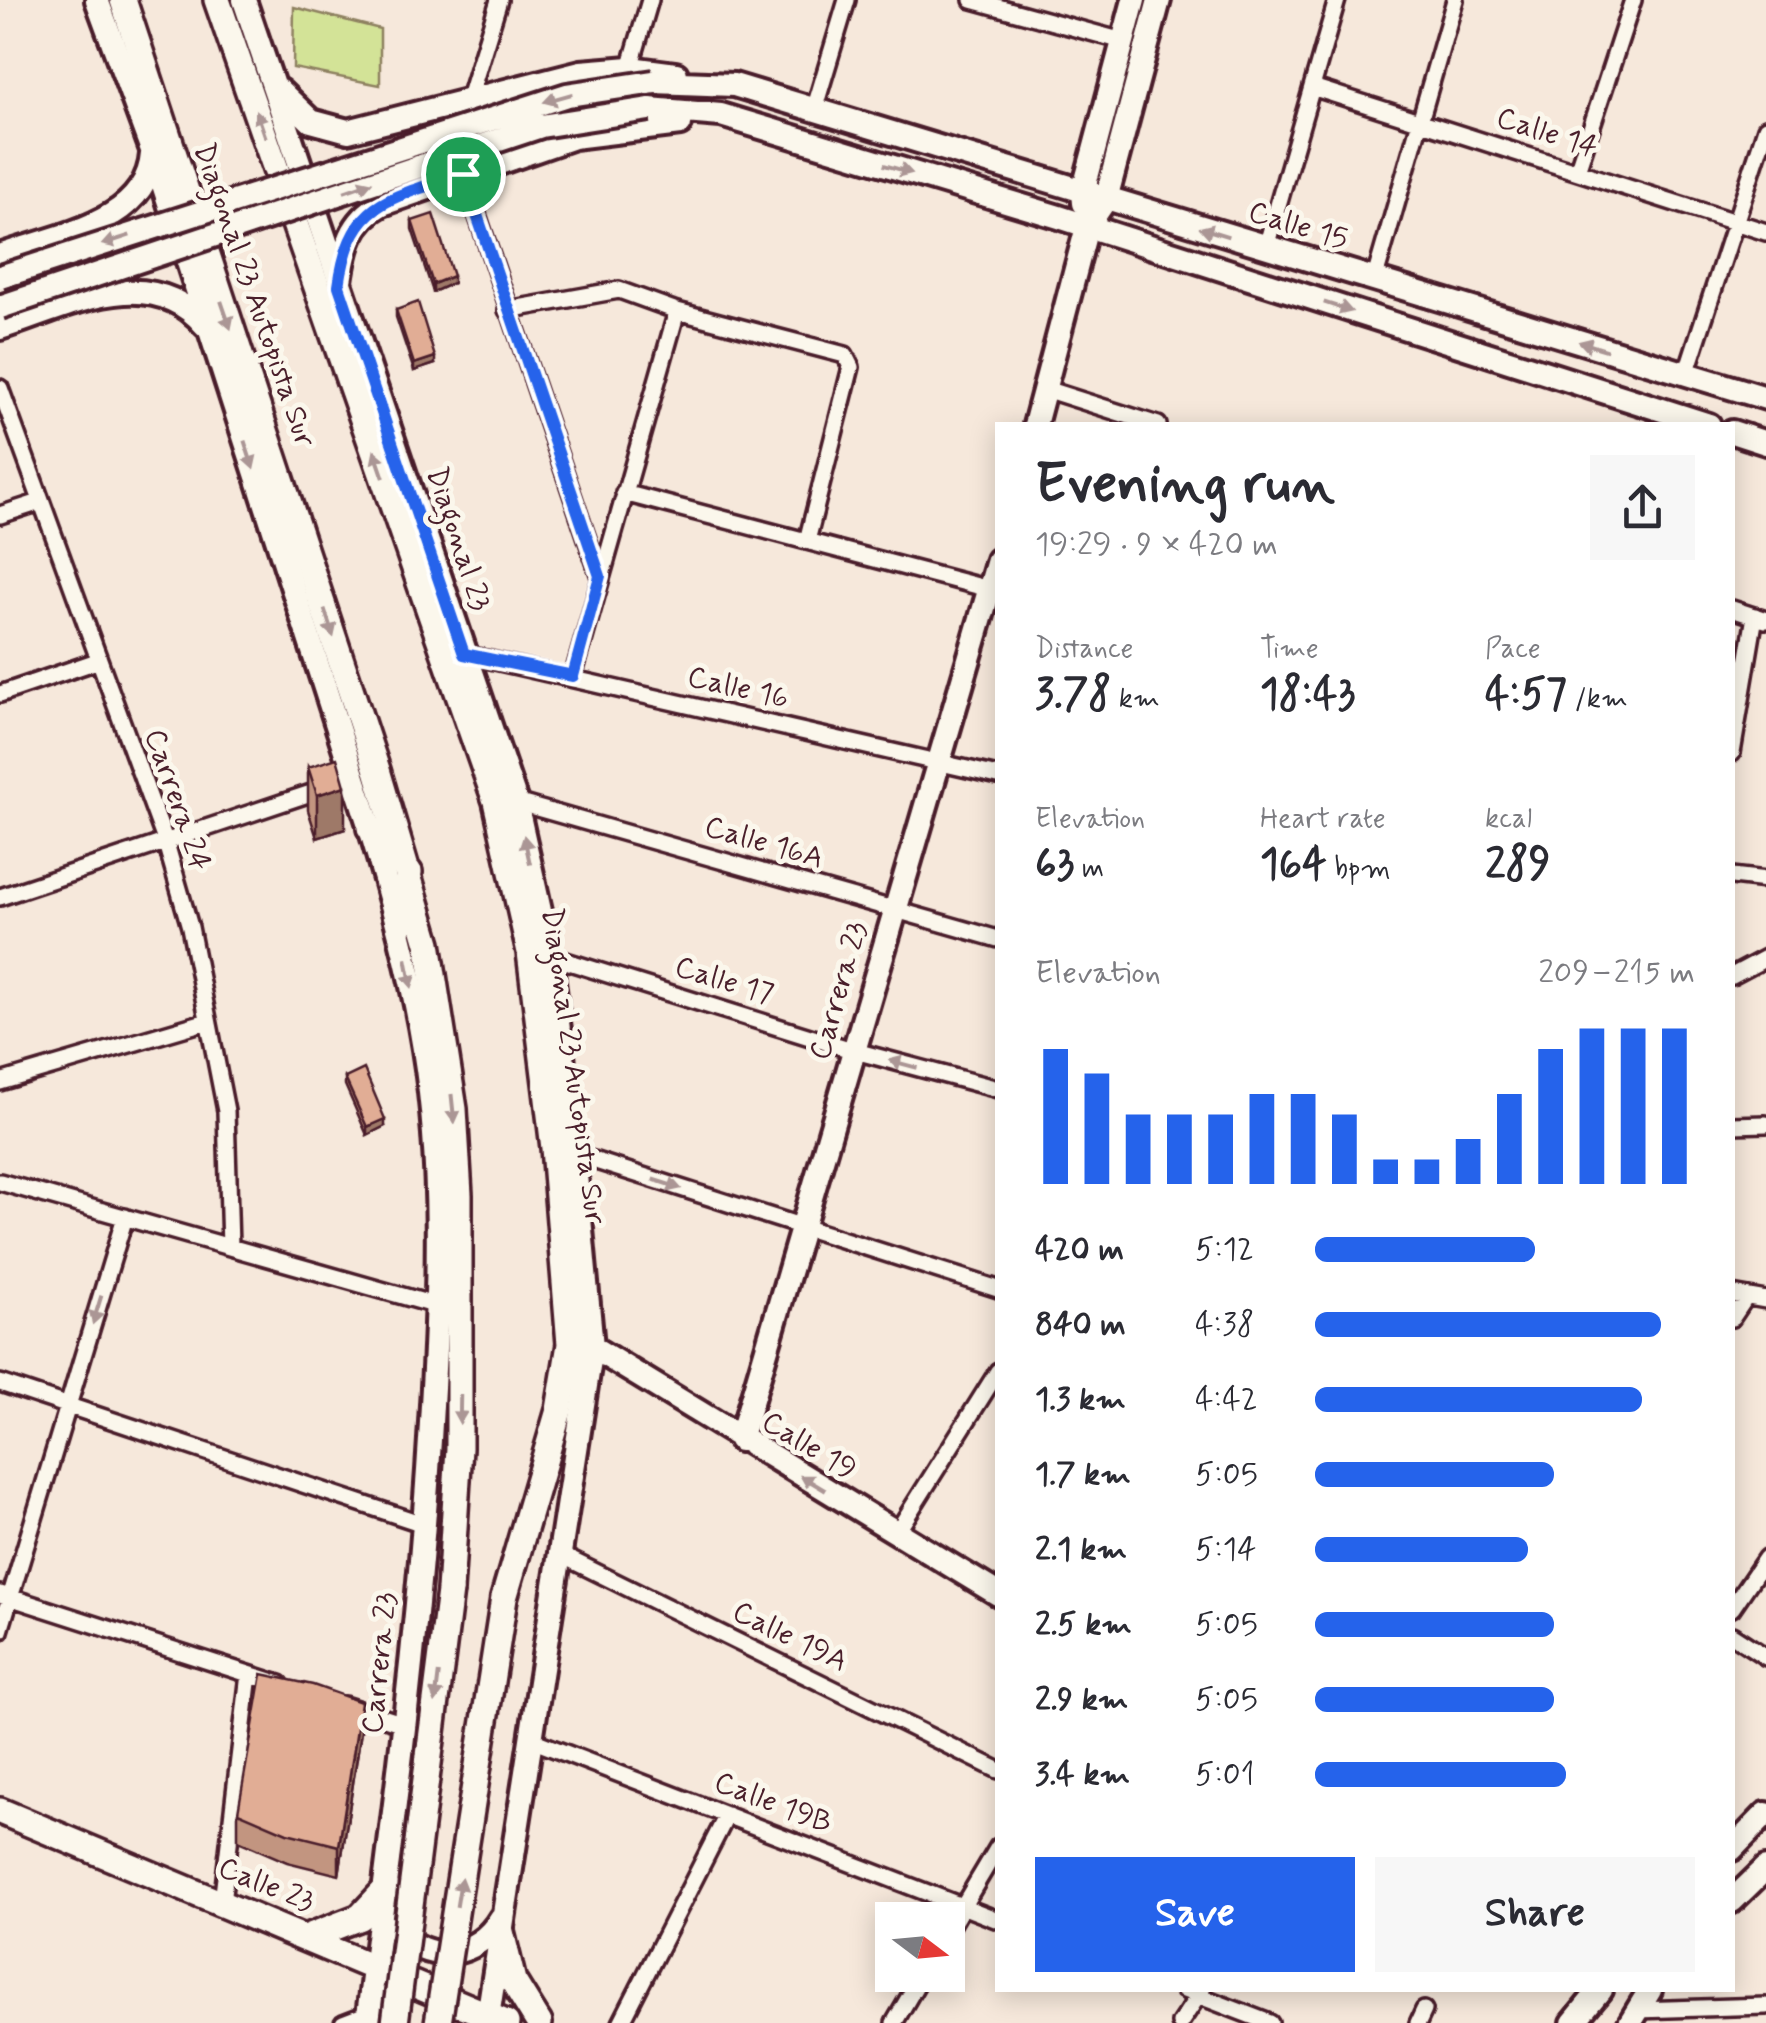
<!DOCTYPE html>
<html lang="en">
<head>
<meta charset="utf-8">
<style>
	body { margin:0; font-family:Mynerve,sans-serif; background:#f7f7f7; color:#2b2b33; height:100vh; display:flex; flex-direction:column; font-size:38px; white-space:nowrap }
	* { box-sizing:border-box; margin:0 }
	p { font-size:32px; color:#7c7c81 }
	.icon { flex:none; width:55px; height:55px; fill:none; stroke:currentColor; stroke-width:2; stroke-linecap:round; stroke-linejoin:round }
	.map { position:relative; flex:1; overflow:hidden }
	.panel { position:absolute; left:995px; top:422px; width:740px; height:1570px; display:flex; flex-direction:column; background:#fff; border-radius:0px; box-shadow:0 5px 25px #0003 }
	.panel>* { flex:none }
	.needle { width:65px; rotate:106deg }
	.fabs { position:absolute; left:875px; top:1902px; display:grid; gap:20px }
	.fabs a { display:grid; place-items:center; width:90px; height:90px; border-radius:0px; background:#fff; box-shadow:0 5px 25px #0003; font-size:50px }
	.pin { position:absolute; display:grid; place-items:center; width:85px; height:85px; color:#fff; margin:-42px; border:5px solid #fff; border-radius:50%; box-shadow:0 2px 10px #0007 }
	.round { display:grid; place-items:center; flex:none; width:105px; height:105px; border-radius:0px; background:#f7f7f7 }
	.head { display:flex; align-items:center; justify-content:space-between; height:170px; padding:0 40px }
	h1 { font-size:55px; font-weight:700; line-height:75px }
	.stats { display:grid; grid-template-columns:repeat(3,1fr); gap:15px; height:170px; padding:10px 40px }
	.stats div { display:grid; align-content:center }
	.stats b { font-size:42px; font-weight:700 }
	.stats small { font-size:28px; font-weight:400 }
	.stats p { font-size:28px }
	.chart { height:280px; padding:20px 40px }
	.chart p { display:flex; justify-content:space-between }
	.chart svg { width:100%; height:180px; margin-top:10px; stroke:#2563eb; stroke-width:6 }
	.button { display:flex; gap:20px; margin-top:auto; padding:20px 40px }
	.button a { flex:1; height:115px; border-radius:0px; background:#2563eb; color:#fff; font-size:40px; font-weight:700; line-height:115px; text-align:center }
	.button a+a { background:#f7f7f7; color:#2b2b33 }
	ul { padding:0 40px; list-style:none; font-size:32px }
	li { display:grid; grid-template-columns:160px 120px 1fr; align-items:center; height:75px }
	li i { height:25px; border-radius:12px; background:#2563eb }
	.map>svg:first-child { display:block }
	.green { fill:#d3e397; stroke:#8e8161; stroke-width:2.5 }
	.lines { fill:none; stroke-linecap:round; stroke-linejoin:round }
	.street-casing { stroke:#4a1f2b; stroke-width:22 }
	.secondary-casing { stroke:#4a1f2b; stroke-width:30 }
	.primary-casing { stroke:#4a1f2b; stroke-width:32 }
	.street { stroke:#fbf7ec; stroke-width:15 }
	.secondary { stroke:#fbf7ec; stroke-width:22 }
	.primary { stroke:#fbf7ec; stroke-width:25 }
	.secondary-bridge-casing { stroke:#4a1f2b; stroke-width:30; stroke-linecap:butt }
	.primary-bridge-casing { stroke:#4a1f2b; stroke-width:32; stroke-linecap:butt }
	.secondary-bridge { stroke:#fbf7ec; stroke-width:22 }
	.primary-bridge { stroke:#fbf7ec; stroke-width:25 }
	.wall { fill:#c29580; stroke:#4a1f2b; stroke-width:2.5 }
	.shaded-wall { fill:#9e7968; stroke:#4a1f2b; stroke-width:2.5 }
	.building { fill:#e1ad95; stroke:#4a1f2b; stroke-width:2.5 }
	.oneway { fill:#ab9695 }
	.route-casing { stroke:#fff; stroke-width:20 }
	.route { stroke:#2563eb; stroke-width:12 }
	.labels { text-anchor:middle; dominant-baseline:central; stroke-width:10; stroke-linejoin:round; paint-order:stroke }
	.street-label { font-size:30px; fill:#4a1f2b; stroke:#fbf7ec }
</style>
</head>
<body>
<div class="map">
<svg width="1766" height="2023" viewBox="0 0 1766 2023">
	<rect width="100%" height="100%" fill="#f6e8db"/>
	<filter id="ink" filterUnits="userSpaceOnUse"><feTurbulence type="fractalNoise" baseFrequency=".01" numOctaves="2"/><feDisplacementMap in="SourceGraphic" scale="20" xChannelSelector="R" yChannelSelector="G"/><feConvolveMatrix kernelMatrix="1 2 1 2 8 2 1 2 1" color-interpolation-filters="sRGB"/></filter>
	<g filter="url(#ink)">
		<path class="green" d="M294,7l86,22v56l-87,-17z"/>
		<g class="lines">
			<g class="street-casing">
				<path id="street" d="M972,0l151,41
					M630,68l20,-68
					M1312,87l454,145
					M469,98l30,-98
					M814,110l33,-110
					M1577,171l56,-171
					M463,173l137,404
					M1266,247l71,-247
					M1374,281l81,-281
					M507,310l112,-20 58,21 168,44 6,12 -44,174
					M1686,374l80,-246
					M0,388l166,455 24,84 36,184 4,136
					M1045,389l113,36
					M624,493l365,96
					M0,515l40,-13
					M1732,609l34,11
					M464,654l534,122
					M573,677l104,-366
					M0,694l97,-33
					M1732,753l23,-137
					M516,802l482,137
					M1732,876l34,4
					M0,897l326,-109
					M550,956l305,95 143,38
					M1732,976l34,-18
					M0,1082l208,-61
					M1732,1125l34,-1
					M574,1154l424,135
					M0,1182l438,124
					M1732,1294l34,6
					M1732,1318l14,-21
					M0,1383l426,142
					M897,1532l101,-161
					M557,1553l441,217
					M0,1594l280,90
					M1732,1608l34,-50
					M0,1631l125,-414
					M1732,1635l34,22
					M344,1705l63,20
					M529,1739l469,181
					M222,1903l27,-229
					M948,1931l50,-84
					M1184,1990l86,33
					M1637,2010l129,-4
					M343,2023l26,-10
					M621,2023l106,-208
					M894,2023l28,-48
					M1180,2023l22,-33
					M1418,2023l6,-13"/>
			</g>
			<g class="secondary-casing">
				<path id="secondary" d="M97,0l55,150 218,678c22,73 42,146 54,221 19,116 15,239 8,356 -11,208 -38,412 -65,618
					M244,0l272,802 34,154 24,198 18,193 -105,676
					M654,82l80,3 1032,313
					M280,91l31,30 37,10 233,-59 49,-4 46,6
					M649,109l72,6 338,102 650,208
					M1084,203l-1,-11 51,-192
					M0,256c54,-20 147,-32 152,-102
					M340,281c5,-33 10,-60 42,-77l191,-67 107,-13
					M0,328c67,-21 149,-68 205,-3
					M1035,425l52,-198 19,-28 53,-199
					M1732,432l34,11
					M592,1347l406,247
					M740,1440l258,-880
					M1732,1849l34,-35
					M1732,1901l34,-33
					M396,1928c30,39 82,30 105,-10
					M1573,2023l27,-33
					M1630,2023l20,-33"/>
			</g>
			<g class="primary-casing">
				<path id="primary" d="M123,0l254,770 51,173 26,166 5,86v253l-9,143
					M217,0l279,801 34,151 24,196 16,196 -11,66 -55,188
					M370,828l39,44 -9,54
					M0,1811l506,212
					M501,1932l12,49 26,42
					M308,1937l52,-20 26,-28
					M370,2023l21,-26 19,-12"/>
			</g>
			<use href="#street" class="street"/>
			<use href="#secondary" class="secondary"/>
			<use href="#primary" class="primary"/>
			<g class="secondary-bridge-casing">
				<path id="secondary-bridge" d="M0,277l567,-182 87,-13
					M0,307l541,-181 108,-17"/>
			</g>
			<g class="primary-bridge-casing">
				<path id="primary-bridge" d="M395,2023l55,-432
					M438,2023l66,-425"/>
			</g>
			<use href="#secondary-bridge" class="secondary-bridge"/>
			<use href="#primary-bridge" class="primary-bridge"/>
		</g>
		<path class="wall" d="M412,221l41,62 -20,9 -21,-63z
			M396,310l39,54 -21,7 -18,-54z
			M308,767l37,62 -28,9 -9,-28z
			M345,1078l40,48 -18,9 -22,-50z
			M361,1731l-22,144 -52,-13 -49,-21v-29z"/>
		<path class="shaded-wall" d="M453,276v7l-20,9v-8z
			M435,357v7l-21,7v-7z
			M345,786v43l-28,9v-43z
			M385,1119v7l-18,9v-8z
			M361,1702v29l-22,144v-29z"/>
		<path class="building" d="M433,214l20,62 -20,8 -21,-63z
			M418,302l17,55 -21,7 -18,-54z
			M337,758l8,28 -28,9 -9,-28z
			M364,1069l21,50 -18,8 -22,-49z
			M262,1674l51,11 48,17 -22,144 -52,-13 -49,-21z"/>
		<defs><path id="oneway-solid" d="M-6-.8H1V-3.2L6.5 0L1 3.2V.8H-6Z" transform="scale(2.5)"/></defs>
		<g class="oneway">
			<use href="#oneway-solid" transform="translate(558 98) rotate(164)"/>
			<use href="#oneway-solid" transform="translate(261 124) rotate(-109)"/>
			<use href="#oneway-solid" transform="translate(898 169) rotate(16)"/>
			<use href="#oneway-solid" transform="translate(358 187) rotate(-19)"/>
			<use href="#oneway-solid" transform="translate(1214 232) rotate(-163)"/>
			<use href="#oneway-solid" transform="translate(116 240) rotate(162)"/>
			<use href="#oneway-solid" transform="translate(1338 307) rotate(18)"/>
			<use href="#oneway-solid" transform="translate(226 315) rotate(71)"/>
			<use href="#oneway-solid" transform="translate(1593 346) rotate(-163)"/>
			<use href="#oneway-solid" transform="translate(249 455) rotate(72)"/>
			<use href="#oneway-solid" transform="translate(379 464) rotate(-109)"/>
			<use href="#oneway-solid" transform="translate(329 623) rotate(72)"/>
			<use href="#oneway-solid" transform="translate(527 850) rotate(-102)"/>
			<use href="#oneway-solid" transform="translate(409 973) rotate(79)"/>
			<use href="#oneway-solid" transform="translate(903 1064) rotate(-165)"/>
			<use href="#oneway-solid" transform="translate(453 1109) rotate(84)"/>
			<use href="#oneway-solid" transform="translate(667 1184) rotate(18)"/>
			<use href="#oneway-solid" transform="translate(97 1310) rotate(107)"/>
			<use href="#oneway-solid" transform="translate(460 1409) rotate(91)"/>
			<use href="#oneway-solid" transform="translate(813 1483) rotate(-149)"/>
			<use href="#oneway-solid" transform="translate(437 1688) rotate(97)"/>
			<use href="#oneway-solid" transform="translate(459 1892) rotate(-81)"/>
		</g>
	</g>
	<g class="lines" filter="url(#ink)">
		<g class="route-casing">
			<path id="route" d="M463,174l137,402 -27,100 -109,-22 -125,-368c12,-87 49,-86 124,-112z"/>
		</g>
		<use href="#route" class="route"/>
	</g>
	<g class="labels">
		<g class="street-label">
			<text transform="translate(1547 133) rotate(18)">Calle 14</text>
			<text transform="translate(1298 226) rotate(17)">Calle 15</text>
			<text transform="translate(254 295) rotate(71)">Diagonal 23 Autopista Sur</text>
			<text transform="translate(458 539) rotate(72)">Diagonal 23</text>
			<text transform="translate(738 688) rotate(13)">Calle 16</text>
			<text transform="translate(177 800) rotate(71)">Carrera 24</text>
			<text transform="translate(764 843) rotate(16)">Calle 16A</text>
			<text transform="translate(724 981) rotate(17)">Calle 17</text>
			<text transform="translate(839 991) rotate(-74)">Carrera 23</text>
			<text transform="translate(573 1066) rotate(82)">Diagonal 23 Autopista Sur</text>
			<text transform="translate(809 1446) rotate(31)">Calle 19</text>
			<text transform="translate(790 1637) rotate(26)">Calle 19A</text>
			<text transform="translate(380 1663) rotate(-84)">Carrera 23</text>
			<text transform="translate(773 1803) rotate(21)">Calle 19B</text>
			<text transform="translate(266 1885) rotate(22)">Calle 23</text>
		</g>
	</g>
</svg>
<div class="fabs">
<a><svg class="needle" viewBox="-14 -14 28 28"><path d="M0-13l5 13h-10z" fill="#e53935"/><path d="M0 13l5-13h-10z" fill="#7c7c81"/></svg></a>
</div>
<div class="pin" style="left:463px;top:174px;background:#1e9e55"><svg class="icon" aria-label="arrive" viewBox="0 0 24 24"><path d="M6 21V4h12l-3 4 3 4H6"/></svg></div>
<section class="panel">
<div class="head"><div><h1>Evening run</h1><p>19:29 · 9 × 420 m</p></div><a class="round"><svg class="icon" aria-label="share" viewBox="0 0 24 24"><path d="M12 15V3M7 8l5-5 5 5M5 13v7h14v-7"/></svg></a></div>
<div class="stats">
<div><p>Distance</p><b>3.78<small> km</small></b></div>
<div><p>Time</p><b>18:43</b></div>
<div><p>Pace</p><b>4:57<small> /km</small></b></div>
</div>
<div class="stats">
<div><p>Elevation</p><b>63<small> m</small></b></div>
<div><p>Heart rate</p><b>164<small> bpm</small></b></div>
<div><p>kcal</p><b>289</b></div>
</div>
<div class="chart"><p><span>Elevation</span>209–215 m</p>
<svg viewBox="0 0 160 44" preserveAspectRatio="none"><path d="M5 44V11M15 44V17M25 44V27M35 44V27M45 44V27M55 44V22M65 44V22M75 44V27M85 44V38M95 44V38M105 44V33M115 44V22M125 44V11M135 44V6M145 44V6M155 44V6"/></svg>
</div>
<ul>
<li><b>420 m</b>5:12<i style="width:58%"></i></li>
<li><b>840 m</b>4:38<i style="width:91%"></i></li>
<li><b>1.3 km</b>4:42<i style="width:86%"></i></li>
<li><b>1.7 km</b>5:05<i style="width:63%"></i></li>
<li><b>2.1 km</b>5:14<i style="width:56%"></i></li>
<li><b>2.5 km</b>5:05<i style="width:63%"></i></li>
<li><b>2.9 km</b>5:05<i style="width:63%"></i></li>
<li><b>3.4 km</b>5:01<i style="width:66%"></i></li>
</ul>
<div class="button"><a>Save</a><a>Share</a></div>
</section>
</div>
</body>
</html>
